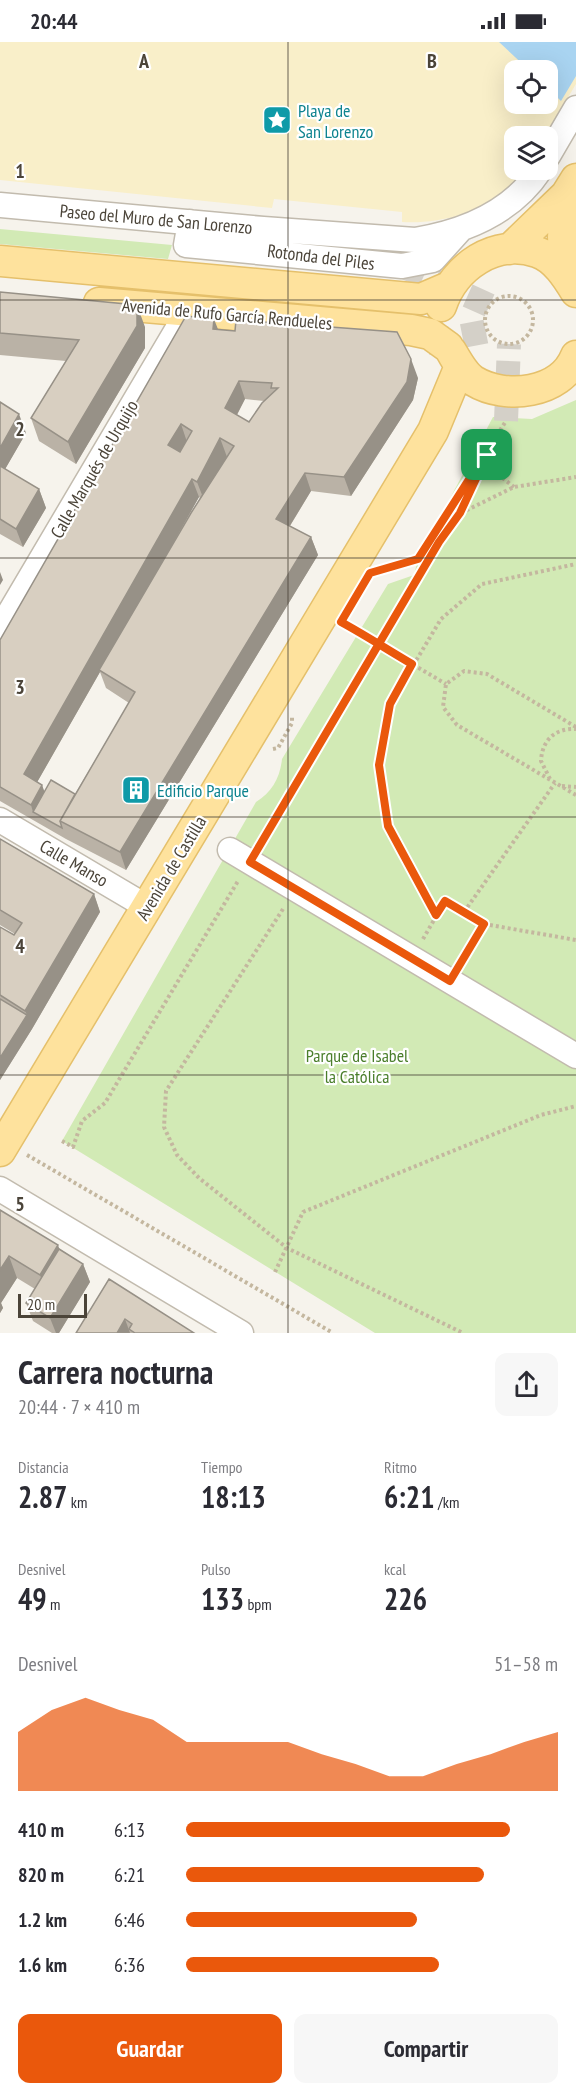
<!DOCTYPE html>
<html lang="es">
<head>
<meta charset="utf-8">
<style>
	body { margin:0; font-family:"PT Sans Narrow",sans-serif; background:#f7f7f7; color:#2b2b33; height:100vh; display:flex; flex-direction:column; font-size:22px; white-space:nowrap }
	* { box-sizing:border-box; margin:0 }
	p { font-size:20px; color:#7c7c81 }
	.icon { flex:none; width:33px; height:33px; fill:none; stroke:currentColor; stroke-width:2; stroke-linecap:round; stroke-linejoin:round }
	.map { position:relative; height:1291px; overflow:hidden }
	.sheet { display:flex; flex-direction:column; background:#fff; flex:1 }
	.sheet>* { flex:none }
	.controls { position:absolute; left:504px; top:18px; display:grid; gap:12px }
	.controls a { display:grid; place-items:center; width:54px; height:54px; border-radius:12px; background:#fff; box-shadow:0 6px 24px #0002; font-size:30px }
	.scale { position:absolute; left:18px; bottom:15px; width:69px; box-sizing:border-box; padding-left:6px; border:3px solid #4b4439; border-top:0; font-size:16px; line-height:21px; white-space:nowrap; color:#4b4439; -webkit-text-stroke:4px #fff; paint-order:stroke }
	.pin { position:absolute; display:grid; place-items:center; width:51px; height:51px; color:#fff; margin:-26px; border-radius:12px; box-shadow:0 3px 9px #0006 }
	.round { display:grid; place-items:center; flex:none; width:63px; height:63px; border-radius:12px; background:#f7f7f7 }
	.headline { display:flex; align-items:center; justify-content:space-between; height:102px; padding:0 18px }
	h1 { font-size:33px; font-weight:700; line-height:45px }
	.figures { display:grid; grid-template-columns:repeat(3,1fr); gap:9px; height:102px; padding:6px 18px }
	.figures div { display:grid; align-content:center }
	.figures b { font-size:30px; font-weight:700 }
	.figures small { font-size:16px; font-weight:400 }
	.figures p { font-size:16px }
	.chart { height:168px; padding:12px 18px }
	.chart p { display:flex; justify-content:space-between }
	.chart svg { width:100%; height:108px; margin-top:6px; fill:#ea580c; opacity:.7 }
	.cta { display:flex; gap:12px; margin-top:auto; padding:12px 18px }
	.cta a { flex:1; height:69px; border-radius:12px; background:#ea580c; color:#fff; font-size:24px; font-weight:700; line-height:69px; text-align:center }
	.cta a+a { background:#f7f7f7; color:#2b2b33 }
	ul { padding:0 18px; list-style:none; font-size:20px }
	li { display:grid; grid-template-columns:96px 72px 1fr; align-items:center; height:45px }
	li i { height:15px; border-radius:8px; background:#ea580c }
	.status { display:flex; justify-content:space-between; align-items:center; height:42px; padding:0 30px; background:#fff; direction:ltr }
	.status svg { height:16px; fill:currentColor }
	.map>svg:first-child { display:block }
	.green { fill:#d2eab5 }
	.sand { fill:#f9efc9; fill-rule:evenodd }
	.water { fill:#a9d4f1 }
	.lines { fill:none; stroke-linecap:round; stroke-linejoin:round }
	.minor-tunnel { stroke:#d4d0c8; stroke-width:24; stroke-dasharray:24 12; stroke-linecap:butt }
	.minor-casing { stroke:#c2bbae; stroke-width:27 }
	.major-casing { stroke:#e5c06b; stroke-width:33 }
	.path { stroke:#c4b79f; stroke-width:4; stroke-dasharray:3 3; stroke-linecap:butt }
	.minor { stroke:#fff; stroke-width:24 }
	.major { stroke:#fee29d; stroke-width:30 }
	.wall { fill:#bab2a6; fill-rule:evenodd }
	.shaded-wall { fill:#979187 }
	.building { fill:#d8cfc1; stroke:#979187; stroke-width:1.5; fill-rule:evenodd }
	.route-casing { stroke:#fff; stroke-width:12 }
	.route { stroke:#ea580c; stroke-width:8 }
	.grid { fill:none; stroke:#4b4439; stroke-width:1.5; stroke-opacity:0.55 }
	.labels { text-anchor:middle; dominant-baseline:central; stroke-width:4.5; stroke-linejoin:round; paint-order:stroke }
	.culture-label { font-size:18px; fill:#0d838f; stroke:#fff; text-anchor:start }
	.street-label { font-size:18px; fill:#4b4439; stroke:#fff }
	.park-label { font-size:18px; fill:#4a7e2b; stroke:#fff }
	.grid-label { font-size:20px; text-anchor:middle; font-weight:bold; fill:#4b4439; stroke:#fff; stroke-width:4.5; stroke-linejoin:round; paint-order:stroke }
</style>
</head>
<body>
<div class="status"><b>20:44</b><svg viewBox="0 0 49 12"><path d="M0 12V9h3v3zM5 12V6h3v6zM10 12V3h3v9zM15 12V0h3v12zM26 1h20v11H26zM47 4h2v5h-2z"/></svg></div>
<div class="map">
<svg width="576" height="1291" viewBox="0 0 576 1291">
	<rect width="100%" height="100%" fill="#f6f3ec"/>
	<path class="green" d="M0,187l172,16 -4,14 -168,-15z
		M576,358v933h-201l-313,-192 194,-339c16,-10 24,-24 26,-43l106,-175 26,-9 4,-16 75,-142 39,2z"/>
	<path class="sand" d="M0,0h576v42l-31,52h-31v34h12c-23,38 -83,55 -124,52v-10l-128,-13 -2,9 -272,-28zM514,28h34v34h-34z"/>
	<path class="water" d="M499,0h77v34l-15,25 -13,-13v-18h-19z"/>
	<g class="lines">
		<path class="minor-tunnel" d="M402,224l89,40
			M427,301l61,-12
			M506,379l3,-77"/>
		<g class="minor-casing">
			<path id="minor" d="M548,114l28,-48
				M0,163l263,24 152,11c49,-8 97,-28 125,-70
				M190,180l-4,23 216,21 31,-6 28,-31
				M0,587l188,-318
				M0,778l147,87
				M230,808l346,206
				M0,1147l241,144"/>
		</g>
		<g class="major-casing">
			<path id="major" d="M566,153l-3,42 3,39
				M510,207l56,-54 10,-16
				M0,219l421,38 28,-12
				M99,261l312,27 19,4 18,13
				M441,264c13,-39 54,-68 96,-54 18,6 30,25 39,40
				M451,309c6,10 13,24 23,30 31,19 87,13 102,-25
				M0,1109l433,-720 27,-65"/>
		</g>
		<path class="path" d="M485 278a24 24 0 1 1 48 0a24 24 0 1 1-48 0Z
			M487,411l9,20 18,14
			M461,471l53,-26 62,-10
			M380,528l38,-11 88,-138
			M346,583l100,59
			M576,685l-89,-53 -23,-3 -18,13 -3,23 14,18 119,70
			M273,707l5,-1 14,-25v-7
			M550,737l-9,-18c1,-21 14,-33 35,-32
			M562,744l14,1
			M261,801l178,-301 21,-29 26,-56
			M283,867l-117,182 -2,36 13,28 22,23 88,70 176,85
			M464,870l91,-129
			M436,873l-48,-89 -9,-61 11,-61 51,-85 41,-35 94,-20
			M484,882l92,16
			M423,897l22,-38 39,23 -23,38
			M62,1099l11,6 9,-26 23,-18 133,-222
			M27,1113l306,178
			M275,1230l28,-60 238,-97 35,-9"/>
		<use href="#minor" class="minor"/>
		<use href="#major" class="major"/>
	</g>
	<path class="wall" d="M0,250l145,35v21l-69,116 -37,-23 -8,-23 35,-57 -66,-6z
		M218,287l200,49 -5,22 -62,96 -40,-5 -21,35 21,11 7,18 -192,315 -60,-31 -66,-38v-161zM245,357l19,2 -15,21 -12,-7zM199,455l1,1 -33,57zM100,630l6,16 23,15 -54,91 -31,-2 -2,-7 -5,-3z
		M0,360l26,31 -21,36 34,20 7,19 -23,39 -23,-13z
		M0,797l94,55 6,18 -68,117 -32,51v-153l14,8 1,-1 -15,-9z
		M0,1168l83,54 7,18 -31,51h-7l-19,-12 -7,-18 9,-14 -18,-11 -16,25 2,5 -3,5z
		M109,1237l85,54h-118z"/>
	<path class="shaded-wall" d="M137,263l8,22v21l-69,116 -8,-22z
		M214,277l7,18 -8,-8z
		M411,317l7,19 -5,22 -62,96 -7,-19z
		M239,339l6,18 -14,27 -6,-18z
		M19,372l7,19 -26,45v-30z
		M181,382l6,18 -12,22 -7,-19z
		M220,396l7,19 -23,43 -7,-18z
		M305,431l6,18 -28,46 -7,-18z
		M192,437l7,18 -98,174 -2,-1 1,2 -69,121 -7,-19z
		M39,447l7,19 -23,39 -7,-18z
		M311,495l7,18 -192,315 -6,-18z
		M0,530l3,8 -3,5z
		M42,743l7,19 -16,8 -2,-7z
		M94,852l6,18 -68,117 -32,51v-22l27,-43 -2,-4z
		M58,1203l8,23 -18,29 -8,-22z
		M9,1214l8,22 -16,25 2,5 -3,5v-43z
		M83,1222l7,18 -31,51h-3l-6,-15z
		M125,1277l5,14h-13z"/>
	<path class="building" d="M0,250l137,13v21l-69,116 -37,-24 48,-78 -79,-7z
		M186,274l28,3 -1,10 22,2 1,-11 161,12 14,27 -4,23 -63,95 -39,-4 -29,46 35,18 -191,315 -60,-31 75,-129 -36,-22 92,-157 43,-67 -14,-8 -23,44 -5,-3 -168,295 18,11 -11,20 -31,-18v-147zM239,339l33,2 -1,5h7l-16,15 -13,19 -24,-14zM181,382l11,7 -12,21 -12,-7z
		M0,360l19,12 -19,34z
		M0,424l39,23 -23,40 -16,-10z
		M51,738l24,14 -15,27 2,7 -29,-16z
		M0,797l94,55 -69,117 -25,-16v-68l14,8 8,-12 -22,-13z
		M0,957l27,16 -27,43z
		M0,1168l58,35 -18,30 -31,-19 -9,14z
		M59,1207l24,15 -33,54 -24,-15z
		M109,1237l85,54h-59l-6,-4 3,-5 -7,-5 -8,14h-41z"/>
	<g class="lines">
		<g class="route-casing">
			<path id="route" d="M487,413l-27,58 -21,29 -189,320 200,119 34,-57 -39,-23 -9,14 -48,-89 -9,-61 11,-61 22,-40c-24,-14 -47,-29 -71,-42l29,-49 48,-14 68,-106 1,2"/>
		</g>
		<use href="#route" class="route"/>
	</g>
	<path class="grid" d="M288,0v1291M0,258h576M0,516h576M0,775h576M0,1033h576"/>
	<defs>
		<g id="sight-square" transform="scale(1.5)"><rect x="-9" y="-9" width="18" height="18" rx="4" fill="#0f9aa8" stroke="#fff"/><path d="M0-6L1.8-2.2L6-1.7L2.9 1.2L3.7 5.4L0 3.3L-3.7 5.4L-2.9 1.2L-6-1.7L-1.8-2.2Z" fill="#fff"/></g>
		<g id="building-square" transform="scale(1.5)"><rect x="-9" y="-9" width="18" height="18" rx="4" fill="#0f9aa8" stroke="#fff"/><path d="M-4-6H4V6H1V3H-1V6H-4ZM-2.5-4.3h1.7v1.8h-1.7ZM.8-4.3h1.7v1.8H.8ZM-2.5-1h1.7V.8h-1.7ZM.8-1h1.7V.8H.8Z" fill="#fff"/></g>
	</defs>
	<g fill-rule="evenodd">
		<use href="#sight-square" x="277" y="78"/>
		<use href="#building-square" x="136" y="748"/>
	</g>
	<g class="labels">
		<g class="culture-label">
			<text x="298" y="68">Playa de<tspan x="298" dy="21">San Lorenzo</tspan></text>
			<text x="157" y="748">Edificio Parque</text>
		</g>
		<g class="street-label">
			<text transform="translate(156 177) rotate(5)">Paseo del Muro de San Lorenzo</text>
			<text transform="translate(321 215) rotate(7)">Rotonda del Piles</text>
			<text transform="translate(227 272) rotate(5)">Avenida de Rufo García Rendueles</text>
			<text transform="translate(94 427) rotate(-60)">Calle Marqués de Urquijo</text>
			<text transform="translate(74 821) rotate(30)">Calle Manso</text>
			<text transform="translate(171 826) rotate(-59)">Avenida de Castilla</text>
		</g>
		<g class="park-label">
			<text x="357" y="1013">Parque de Isabel<tspan x="357" dy="21">la Católica</tspan></text>
		</g>
	</g>
	<g class="grid-label">
		<text x="144" y="26">A</text>
		<text x="432" y="26">B</text>
		<text x="20" y="136">1</text>
		<text x="20" y="394">2</text>
		<text x="20" y="652">3</text>
		<text x="20" y="911">4</text>
		<text x="20" y="1169">5</text>
	</g>
</svg>
<div class="controls">
<a><svg class="icon" aria-label="locate" viewBox="0 0 24 24"><circle cx="12" cy="12" r="6"/><path d="M12 2v4M12 18v4M2 12h4M18 12h4"/></svg></a>
<a><svg class="icon" aria-label="layers" viewBox="0 0 24 24"><path d="M12 4l9 5-9 5-9-5zM3 14l9 5 9-5"/></svg></a>
</div>
<div class="scale">20 m</div>
<div class="pin" style="left:487px;top:413px;background:#1e9e55"><svg class="icon" aria-label="arrive" viewBox="0 0 24 24"><path d="M6 21V4h12l-3 4 3 4H6"/></svg></div>
</div>
<section class="sheet">
<div class="headline"><div><h1>Carrera nocturna</h1><p>20:44 · 7 × 410 m</p></div><a class="round"><svg class="icon" aria-label="share" viewBox="0 0 24 24"><path d="M12 15V3M7 8l5-5 5 5M5 13v7h14v-7"/></svg></a></div>
<div class="figures">
<div><p>Distancia</p><b>2.87<small> km</small></b></div>
<div><p>Tiempo</p><b>18:13</b></div>
<div><p>Ritmo</p><b>6:21<small> /km</small></b></div>
</div>
<div class="figures">
<div><p>Desnivel</p><b>49<small> m</small></b></div>
<div><p>Pulso</p><b>133<small> bpm</small></b></div>
<div><p>kcal</p><b>226</b></div>
</div>
<div class="chart"><p><span>Desnivel</span>51–58 m</p>
<svg viewBox="0 0 160 44" preserveAspectRatio="none"><path d="M0 44V20L10 11L20 6L30 11L40 15L50 24L60 24L70 24L80 24L90 29L100 33L110 38L120 38L130 33L140 29L150 24L160 20V44z"/></svg>
</div>
<ul>
<li><b>410 m</b>6:13<i style="width:87%"></i></li>
<li><b>820 m</b>6:21<i style="width:80%"></i></li>
<li><b>1.2 km</b>6:46<i style="width:62%"></i></li>
<li><b>1.6 km</b>6:36<i style="width:68%"></i></li>
</ul>
<div class="cta"><a>Guardar</a><a>Compartir</a></div>
</section>
</body>
</html>
